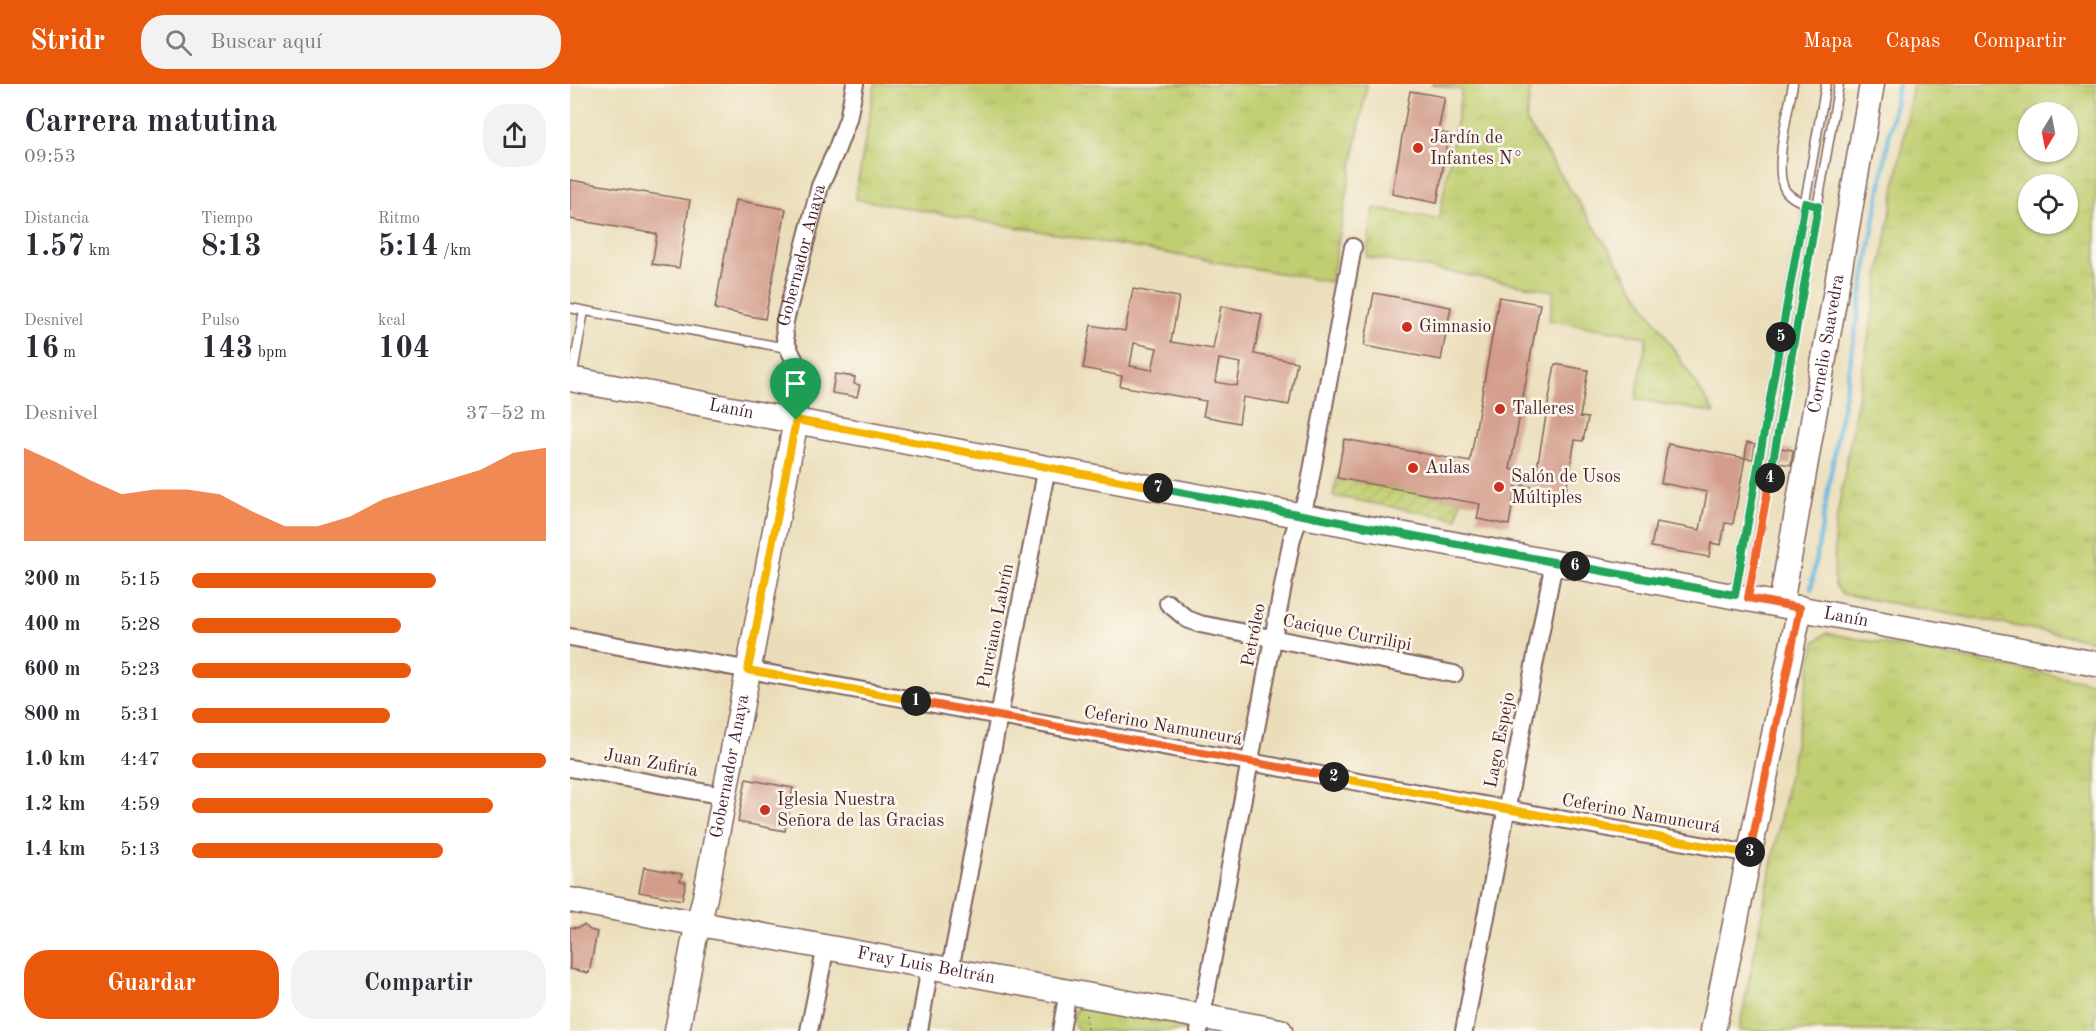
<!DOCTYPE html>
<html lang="es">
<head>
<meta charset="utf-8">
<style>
	body { margin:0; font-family:"Old Standard TT",serif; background:#f2f2f3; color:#2b2b33; height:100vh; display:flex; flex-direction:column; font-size:22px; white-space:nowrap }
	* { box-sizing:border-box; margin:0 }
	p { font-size:20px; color:#7c7c81 }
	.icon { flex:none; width:33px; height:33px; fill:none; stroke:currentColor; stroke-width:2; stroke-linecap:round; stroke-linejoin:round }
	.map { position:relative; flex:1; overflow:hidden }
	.panel { display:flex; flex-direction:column; background:#fff; width:570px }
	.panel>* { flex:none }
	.needle { width:39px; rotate:190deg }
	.fabs { position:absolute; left:1448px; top:18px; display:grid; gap:12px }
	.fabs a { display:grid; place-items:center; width:60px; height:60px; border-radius:50%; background:#fff; box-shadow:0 2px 4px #0004; font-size:30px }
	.pin { position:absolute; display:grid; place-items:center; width:51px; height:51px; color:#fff; margin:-62px -26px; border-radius:50% 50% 50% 0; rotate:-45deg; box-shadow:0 0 6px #0007 }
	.pin .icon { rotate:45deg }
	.km { position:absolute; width:30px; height:30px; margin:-15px; border-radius:50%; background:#222; color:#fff; font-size:16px; line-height:30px; text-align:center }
	.round { display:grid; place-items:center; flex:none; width:63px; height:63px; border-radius:24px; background:#f2f2f3 }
	.headline { display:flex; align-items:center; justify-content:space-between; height:102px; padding:0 24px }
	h1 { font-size:33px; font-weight:700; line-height:45px }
	.figures { display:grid; grid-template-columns:repeat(3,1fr); gap:9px; height:102px; padding:6px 24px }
	.figures div { display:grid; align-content:center }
	.figures b { font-size:30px; font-weight:700 }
	.figures small { font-size:16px; font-weight:400 }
	.figures p { font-size:16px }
	.chart { height:168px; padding:12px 24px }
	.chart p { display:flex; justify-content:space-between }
	.chart svg { width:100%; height:108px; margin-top:6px; fill:#ea580c; opacity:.7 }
	.action { display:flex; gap:12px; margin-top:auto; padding:12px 24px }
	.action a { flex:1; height:69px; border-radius:24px; background:#ea580c; color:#fff; font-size:24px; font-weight:700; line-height:69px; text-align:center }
	.action a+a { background:#f2f2f3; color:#2b2b33 }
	ul { padding:0 24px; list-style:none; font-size:20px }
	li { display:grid; grid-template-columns:96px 72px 1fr; align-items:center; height:45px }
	li i { height:15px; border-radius:8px; background:#ea580c }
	header { display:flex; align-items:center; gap:36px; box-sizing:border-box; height:84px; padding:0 30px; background:#ea580c; color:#fff }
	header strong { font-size:28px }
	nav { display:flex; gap:33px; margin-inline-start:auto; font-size:21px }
	.search { width:420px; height:54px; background:#f2f2f3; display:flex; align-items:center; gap:15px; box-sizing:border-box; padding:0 21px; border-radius:24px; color:#7c7c81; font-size:22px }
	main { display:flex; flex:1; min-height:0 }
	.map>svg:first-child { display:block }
	.grass { fill:url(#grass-tufts); stroke:#85764d; stroke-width:1.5; fill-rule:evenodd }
	.garden { fill:url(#garden-furrows); stroke:#85764d; stroke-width:1.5 }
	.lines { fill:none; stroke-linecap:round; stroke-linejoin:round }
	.stream { stroke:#62b6de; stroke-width:4.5 }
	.building { fill:#d39c8b; fill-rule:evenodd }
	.lane-casing { stroke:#82625d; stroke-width:11 }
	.street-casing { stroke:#82625d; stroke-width:20 }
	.secondary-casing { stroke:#82625d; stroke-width:27 }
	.path { stroke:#82625d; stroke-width:2; stroke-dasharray:1.5 4.5; stroke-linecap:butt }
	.lane { stroke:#fff; stroke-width:8 }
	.street { stroke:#fff; stroke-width:16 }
	.secondary { stroke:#fff; stroke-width:24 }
	.split-1-casing { stroke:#fff; stroke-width:12 }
	.split-2-casing { stroke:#fff; stroke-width:12 }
	.split-3-casing { stroke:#fff; stroke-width:12 }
	.split-4-casing { stroke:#fff; stroke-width:12 }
	.split-5-casing { stroke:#fff; stroke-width:12 }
	.split-6-casing { stroke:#fff; stroke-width:12 }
	.split-7-casing { stroke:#fff; stroke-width:12 }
	.split-8-casing { stroke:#fff; stroke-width:12 }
	.split-1 { stroke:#f5b400; stroke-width:8 }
	.split-2 { stroke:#f0652b; stroke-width:8 }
	.split-3 { stroke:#f5b400; stroke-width:8 }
	.split-4 { stroke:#f0652b; stroke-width:8 }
	.split-5 { stroke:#22a559; stroke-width:8 }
	.split-6 { stroke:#22a559; stroke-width:8 }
	.split-7 { stroke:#22a559; stroke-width:8 }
	.split-8 { stroke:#f5b400; stroke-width:8 }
	.poi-dot { fill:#c8321e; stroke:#fbf7ec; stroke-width:2 }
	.labels { text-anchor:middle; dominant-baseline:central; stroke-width:5; stroke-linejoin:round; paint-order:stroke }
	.poi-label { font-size:18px; fill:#4a1f2b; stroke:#fbf7ec; text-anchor:start }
	.street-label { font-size:18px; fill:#4a1f2b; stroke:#fbf7ec }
</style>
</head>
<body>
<header>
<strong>Stridr</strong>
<div class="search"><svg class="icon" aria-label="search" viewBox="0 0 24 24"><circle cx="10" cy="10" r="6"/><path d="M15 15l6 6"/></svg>Buscar aquí</div>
<nav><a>Mapa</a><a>Capas</a><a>Compartir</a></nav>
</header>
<main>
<section class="panel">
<div class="headline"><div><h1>Carrera matutina</h1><p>09:53</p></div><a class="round"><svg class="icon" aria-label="share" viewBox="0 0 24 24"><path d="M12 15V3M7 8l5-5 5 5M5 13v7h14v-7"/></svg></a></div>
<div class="figures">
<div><p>Distancia</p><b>1.57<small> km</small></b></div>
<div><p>Tiempo</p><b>8:13</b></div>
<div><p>Ritmo</p><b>5:14<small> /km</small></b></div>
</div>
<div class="figures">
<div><p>Desnivel</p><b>16<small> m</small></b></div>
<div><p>Pulso</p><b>143<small> bpm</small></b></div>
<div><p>kcal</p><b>104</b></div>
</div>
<div class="chart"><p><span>Desnivel</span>37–52 m</p>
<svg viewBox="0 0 160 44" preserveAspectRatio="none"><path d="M0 44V6L10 12L20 19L30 25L40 23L50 23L60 25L70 32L80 38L90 38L100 34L110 27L120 23L130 19L140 15L150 8L160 6V44z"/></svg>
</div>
<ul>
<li><b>200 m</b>5:15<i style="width:69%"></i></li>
<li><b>400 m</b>5:28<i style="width:59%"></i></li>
<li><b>600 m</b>5:23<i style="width:62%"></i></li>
<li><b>800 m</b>5:31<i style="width:56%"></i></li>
<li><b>1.0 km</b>4:47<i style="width:100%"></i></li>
<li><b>1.2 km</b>4:59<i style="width:85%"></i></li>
<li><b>1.4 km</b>5:13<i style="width:71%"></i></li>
</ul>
<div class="action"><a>Guardar</a><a>Compartir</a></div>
</section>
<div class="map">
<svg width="1526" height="947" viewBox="0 0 1526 947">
	<defs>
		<pattern id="grass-tufts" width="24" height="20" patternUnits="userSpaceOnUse" patternTransform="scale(1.5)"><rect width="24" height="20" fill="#c0cd6f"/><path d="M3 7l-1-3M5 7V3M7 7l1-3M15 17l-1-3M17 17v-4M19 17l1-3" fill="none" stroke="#a6b060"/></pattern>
		<pattern id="garden-furrows" width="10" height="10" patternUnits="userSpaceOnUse" patternTransform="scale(1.5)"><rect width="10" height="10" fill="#c0cd6f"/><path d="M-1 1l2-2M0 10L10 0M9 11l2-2" fill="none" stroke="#a6b060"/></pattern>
	</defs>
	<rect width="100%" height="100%" fill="#fbf7ec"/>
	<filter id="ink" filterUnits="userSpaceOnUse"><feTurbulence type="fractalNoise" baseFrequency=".0167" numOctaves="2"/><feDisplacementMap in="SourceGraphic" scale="12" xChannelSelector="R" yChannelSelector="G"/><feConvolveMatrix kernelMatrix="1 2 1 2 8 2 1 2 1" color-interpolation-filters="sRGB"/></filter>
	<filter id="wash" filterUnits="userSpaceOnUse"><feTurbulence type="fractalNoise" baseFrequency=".008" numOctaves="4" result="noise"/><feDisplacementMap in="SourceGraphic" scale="24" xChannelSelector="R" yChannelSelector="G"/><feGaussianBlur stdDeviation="1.35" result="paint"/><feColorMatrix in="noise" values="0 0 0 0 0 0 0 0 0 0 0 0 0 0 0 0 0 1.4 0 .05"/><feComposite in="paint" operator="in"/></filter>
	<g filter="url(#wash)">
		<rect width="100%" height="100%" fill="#eadeba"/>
		<path class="grass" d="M305,0h492l-36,198 -476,-83z
			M861,0h100l-5,37 189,292 -79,-14 11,-62 -98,-17 5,-29 -188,-34 8,-49 65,11 23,-129z
			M1343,0h183v557l-254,-47 -8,-10 1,-56zM1497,28v40h-39v-40zM1497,100v40h-39v-40z
			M1256,549l270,50v348h-357l76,-389z
			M512,922l101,18 6,7h-108c-12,-7 -11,-20 1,-25z"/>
		<path class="garden" d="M767,394l124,22 -4,19 -124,-23z"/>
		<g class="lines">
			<path class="stream" d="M1241,505l87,-505"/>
		</g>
		<g id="blocks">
			<path class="building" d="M840,7l35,6 -7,35 11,2 -12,69 -45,-9z
				M0,96l120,20 -11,68 -27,-4 5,-30 -87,-15z
				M165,116l51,9 -21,110 -50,-10z
				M563,205l46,8 -8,45 42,7 8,-43 41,8 -8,40 43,8 -8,43 -46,-8 -4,26 -36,-7 3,-15 -86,-15 2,-10 -39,-8 8,-43 34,6zM564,259l23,5 -5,22 -22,-4zM649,275l22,4 -4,23 -22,-4z
				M804,209l77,14 -10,53 -77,-14z
				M929,213l41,7 -30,165 26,5 19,-110 33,6 -8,47 8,1 -5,23 -8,-1 -11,63 -12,-2 2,-10 -38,-7 -7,41 -32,-6 3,-15 -143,-26 7,-39 126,23z
				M265,290l20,3 -1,7 6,1 -3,12 -25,-4z
				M1177,358l8,2 -2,15 -8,-1z
				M1098,360l77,14 -12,66 -8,-1 -4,22 -10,-2 -2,14 -58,-10 5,-25 44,8 7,-38 -46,-9z
				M1211,364l12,2 -2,15 -13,-2z
				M176,695l47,9 -8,43 -47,-9z
				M74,783l38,7 -2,7 6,1 -4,18 -43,-8z
				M14,841l6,5 7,2 -8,41 -19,-4v-42l7,1z"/>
		</g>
	</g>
	<g filter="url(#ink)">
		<use href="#blocks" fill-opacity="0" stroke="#82625d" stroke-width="1.5"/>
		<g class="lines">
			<g class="lane-casing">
				<path id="lane" d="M1223,0c-4,23 -20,86 -8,106 7,10 21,14 32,16
					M0,224l217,40
					M2,294l12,-67
					M1165,510l91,-510
					M1178,514l91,-514"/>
			</g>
			<g class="street-casing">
				<g id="street">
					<path id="s1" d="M226,336c2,-13 6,-28 4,-42 -3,-24 -19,-29 -15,-57l35,-135 16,-35 12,-32 7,-35"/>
					<path d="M598,519l19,16 13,5 254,50"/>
					<path d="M0,553l1180,217"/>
					<path d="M0,684l154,28"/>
					<path d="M380,886l97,-503"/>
					<path d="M239,947l17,-85"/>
					<path d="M349,947l11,-65"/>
					<path d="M491,947l7,-40"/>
					<path d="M629,947l93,-493 16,-45 45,-246"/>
					<path d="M894,947l90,-469"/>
				</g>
			</g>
			<g class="secondary-casing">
				<g id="secondary">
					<path id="s2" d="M0,295l1526,285"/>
					<path id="s3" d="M1211,520l91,-520"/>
					<path id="s4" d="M0,816l710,131"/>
					<path id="s5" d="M107,947l17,-90 11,-44 91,-477"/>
					<path d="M1143,947l87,-423"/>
				</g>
			</g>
			<path class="path" d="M516,931l1,16"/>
			<use href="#lane" class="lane"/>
			<use href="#street" class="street"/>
			<use href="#secondary" class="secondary"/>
		</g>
	</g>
	<g class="lines" filter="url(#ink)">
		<g class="split-1-casing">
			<path id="split-1" d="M226,336l-48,250 168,31"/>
		</g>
		<g class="split-2-casing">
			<path id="split-2" d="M346,617l418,76"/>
		</g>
		<g class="split-3-casing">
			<path id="split-3" d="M764,693l416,77v-2"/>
		</g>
		<g class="split-4-casing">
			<path id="split-4" d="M1180,768l50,-244 -52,-10 22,-120"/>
		</g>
		<g class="split-5-casing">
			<path id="split-5" d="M1200,394l48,-272 -13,-3 -24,134"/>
		</g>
		<g class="split-6-casing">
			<path id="split-6" d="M1005,482l160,29 46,-258"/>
		</g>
		<g class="split-7-casing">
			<path id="split-7" d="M588,404l417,78"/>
		</g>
		<g class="split-8-casing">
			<path id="split-8" d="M226,336l362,68"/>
		</g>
		<use href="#split-1" class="split-1"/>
		<use href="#split-2" class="split-2"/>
		<use href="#split-3" class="split-3"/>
		<use href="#split-4" class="split-4"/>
		<use href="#split-5" class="split-5"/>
		<use href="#split-6" class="split-6"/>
		<use href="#split-7" class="split-7"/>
		<use href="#split-8" class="split-8"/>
	</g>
	<g class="poi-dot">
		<circle cx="848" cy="64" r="6"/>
		<circle cx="837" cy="243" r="6"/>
		<circle cx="930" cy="325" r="6"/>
		<circle cx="843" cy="384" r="6"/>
		<circle cx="929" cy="403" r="6"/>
		<circle cx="195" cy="726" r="6"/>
	</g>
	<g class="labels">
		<g class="poi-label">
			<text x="860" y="54">Jardín de<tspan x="860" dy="21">Infantes N°</tspan></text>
			<text x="849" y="243">Gimnasio</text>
			<text x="942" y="325">Talleres</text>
			<text x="855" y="384">Aulas</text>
			<text x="941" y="393">Salón de Usos<tspan x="941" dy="21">Múltiples</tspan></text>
			<text x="207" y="716">Iglesia Nuestra<tspan x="207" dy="21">Señora de las Gracias</tspan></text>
		</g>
		<g class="street-label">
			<text stroke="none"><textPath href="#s1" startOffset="170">Gobernador Anaya</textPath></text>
			<text stroke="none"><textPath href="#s3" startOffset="264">Cornelio Saavedra</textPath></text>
			<text stroke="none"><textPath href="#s2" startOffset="164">Lanín</textPath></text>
			<text stroke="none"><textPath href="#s2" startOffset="1298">Lanín</textPath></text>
			<text transform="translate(426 542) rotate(-79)">Purciano Labrín</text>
			<text transform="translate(777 549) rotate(11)">Cacique Currilipi</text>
			<text transform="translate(684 551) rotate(-79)">Petróleo</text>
			<text transform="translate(593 642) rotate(10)">Ceferino Namuncurá</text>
			<text transform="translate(930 656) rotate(-79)">Lago Espejo</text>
			<text transform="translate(81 679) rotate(10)">Juan Zufiría</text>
			<text stroke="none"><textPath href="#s5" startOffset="270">Gobernador Anaya</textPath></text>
			<text transform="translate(1071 730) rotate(10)">Ceferino Namuncurá</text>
			<text stroke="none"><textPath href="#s4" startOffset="362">Fray Luis Beltrán</textPath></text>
		</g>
	</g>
</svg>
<div class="fabs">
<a><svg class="needle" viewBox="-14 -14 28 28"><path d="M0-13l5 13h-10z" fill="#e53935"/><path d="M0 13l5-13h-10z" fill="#7c7c81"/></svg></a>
<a><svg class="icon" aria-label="locate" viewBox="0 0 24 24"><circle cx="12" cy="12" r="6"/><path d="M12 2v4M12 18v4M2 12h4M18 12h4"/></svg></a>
</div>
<div class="pin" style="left:226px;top:336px;background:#1e9e55"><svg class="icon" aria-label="arrive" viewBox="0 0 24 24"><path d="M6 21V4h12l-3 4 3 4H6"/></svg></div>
<b class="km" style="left:346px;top:617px">1</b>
<b class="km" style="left:764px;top:693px">2</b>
<b class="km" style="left:1180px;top:768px">3</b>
<b class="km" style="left:1200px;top:394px">4</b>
<b class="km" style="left:1211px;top:253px">5</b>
<b class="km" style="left:1005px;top:482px">6</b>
<b class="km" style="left:588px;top:404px">7</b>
</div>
</main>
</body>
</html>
